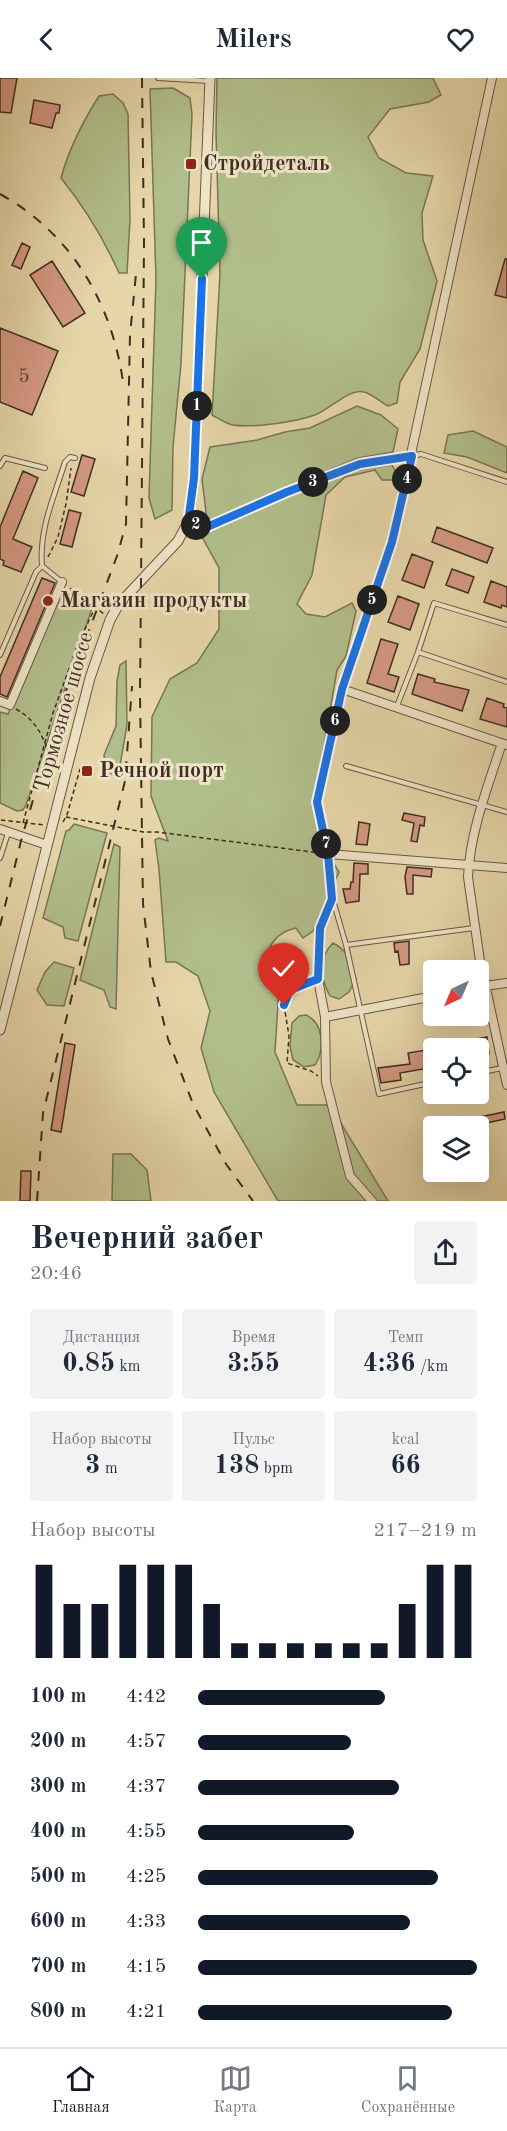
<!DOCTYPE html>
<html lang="ru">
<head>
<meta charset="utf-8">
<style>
	body { margin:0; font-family:"Old Standard TT",serif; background:#f2f2f3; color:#1f2937; height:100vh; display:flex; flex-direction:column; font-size:22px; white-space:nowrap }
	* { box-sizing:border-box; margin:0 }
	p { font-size:20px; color:#747a83 }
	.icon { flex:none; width:33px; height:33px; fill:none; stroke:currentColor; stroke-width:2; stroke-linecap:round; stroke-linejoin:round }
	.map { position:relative; height:1123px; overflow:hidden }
	.drawer { display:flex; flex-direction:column; background:#fff; flex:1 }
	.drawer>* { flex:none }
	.needle { width:39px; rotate:224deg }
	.tools { position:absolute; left:423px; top:882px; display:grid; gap:12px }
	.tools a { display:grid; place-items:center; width:66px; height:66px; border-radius:6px; background:#fff; box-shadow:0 6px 24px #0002; font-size:30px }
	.pin { position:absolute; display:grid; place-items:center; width:51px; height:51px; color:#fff; margin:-62px -26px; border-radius:50% 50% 50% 0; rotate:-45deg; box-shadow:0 0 6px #0007 }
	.pin .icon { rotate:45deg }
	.km { position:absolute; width:30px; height:30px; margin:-15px; border-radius:50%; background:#222; color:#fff; font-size:16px; line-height:30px; text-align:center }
	.round { display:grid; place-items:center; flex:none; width:63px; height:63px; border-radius:6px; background:#f2f2f3 }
	.headline { display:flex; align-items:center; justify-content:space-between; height:102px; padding:0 30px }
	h1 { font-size:33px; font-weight:700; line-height:45px }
	.figures { display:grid; grid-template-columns:repeat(3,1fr); gap:9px; height:102px; padding:6px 30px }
	.figures div { display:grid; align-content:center; border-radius:6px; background:#f2f2f3; text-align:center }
	.figures b { font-size:26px; font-weight:700 }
	.figures small { font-size:16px; font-weight:400 }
	.figures p { font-size:16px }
	.chart { height:168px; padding:12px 30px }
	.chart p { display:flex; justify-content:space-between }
	.chart svg { width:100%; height:108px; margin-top:6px; stroke:#111827; stroke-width:6 }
	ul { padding:0 30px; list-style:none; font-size:20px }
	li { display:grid; grid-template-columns:96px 72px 1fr; align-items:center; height:45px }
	li i { height:15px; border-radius:8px; background:#111827 }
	header { display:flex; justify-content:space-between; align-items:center; height:78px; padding:0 30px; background:#fff; font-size:27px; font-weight:700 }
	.menu { display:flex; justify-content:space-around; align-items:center; height:84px; border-top:2px solid #e0e1e3; background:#fff; font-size:16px; color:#747a83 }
	.menu a { display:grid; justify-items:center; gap:3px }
	.menu .active { color:#111827 }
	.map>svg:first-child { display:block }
	.green { fill:#b1be8b; stroke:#787656; stroke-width:1.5 }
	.building { fill:#d49882; stroke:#3f2e22; stroke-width:1.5 }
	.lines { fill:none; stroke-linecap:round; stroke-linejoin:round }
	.service-casing { stroke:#695844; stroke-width:6 }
	.minor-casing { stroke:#695844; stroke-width:10 }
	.tertiary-casing { stroke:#695844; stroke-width:11 }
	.path { stroke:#3f2e22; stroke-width:1.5; stroke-dasharray:4.5 3; stroke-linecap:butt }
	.service { stroke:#efe4c7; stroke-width:4 }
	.minor { stroke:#efe4c7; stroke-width:8 }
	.tertiary { stroke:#efe4c7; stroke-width:9 }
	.rail { stroke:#3f2e22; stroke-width:2; stroke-dasharray:10 10; stroke-linecap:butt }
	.route-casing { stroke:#fff; stroke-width:12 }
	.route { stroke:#1a73e8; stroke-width:8 }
	.poi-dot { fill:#8f2418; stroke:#efe4c7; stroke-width:2 }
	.labels { text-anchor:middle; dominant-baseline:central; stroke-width:6; stroke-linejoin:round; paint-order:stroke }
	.number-label { font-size:20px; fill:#64483a }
	.poi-label { font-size:22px; font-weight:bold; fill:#3f2e22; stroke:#efe4c7; text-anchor:start }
	.street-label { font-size:22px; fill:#3f2e22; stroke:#efe4c7 }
</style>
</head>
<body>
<header><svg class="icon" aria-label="back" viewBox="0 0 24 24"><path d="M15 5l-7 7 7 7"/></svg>Milers<svg class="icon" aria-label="heart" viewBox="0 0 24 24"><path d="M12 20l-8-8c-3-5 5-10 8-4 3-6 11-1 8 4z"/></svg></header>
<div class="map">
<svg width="507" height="1123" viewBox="0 0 507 1123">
	<rect width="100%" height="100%" fill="#e6d6a9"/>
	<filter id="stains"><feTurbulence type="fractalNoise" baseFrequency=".00333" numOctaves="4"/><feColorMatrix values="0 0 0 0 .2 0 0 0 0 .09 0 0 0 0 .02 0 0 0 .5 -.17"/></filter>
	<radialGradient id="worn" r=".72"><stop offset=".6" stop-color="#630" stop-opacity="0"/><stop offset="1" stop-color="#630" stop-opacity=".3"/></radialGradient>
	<path class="green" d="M217,0h216l8,17 -12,7 -39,7 -22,28 11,21 27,15 27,3 -11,37 1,27 14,41 -17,68 -20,33 -3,21 -9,3c-7,-4 -16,-12 -24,-14 -14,-4 -34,17 -49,23 -20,7 -61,13 -82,10 -7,-1 -15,-7 -21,-10l8,-141 -4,-142z
		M173,10l17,10 2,16 -11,250 -8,83 -1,63 -17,9 -6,-21 7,-219 -6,-190z
		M113,16l10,9 5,11 2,105 -3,54h-8c-16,-36 -33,-64 -58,-95 8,-30 21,-55 38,-82z
		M357,328l24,9 17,14 -5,23 -35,6 -151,63 -5,-42 8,-32 47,-7 28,-8 25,-4z
		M473,353l34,16v26l-40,-16 -23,-4 4,-18z
		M392,387l8,15h-18l-7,-10 -30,7 -19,18 -14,80 -15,29 9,10 19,3 27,-14 4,8 -10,45 -9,14 -23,133 9,43 16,26 -26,59 -10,7 -7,-10c-16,4 -22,10 -29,25l23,22 -11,13 -4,64 22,53h33l58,96h-110l-64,-109 -13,-44 9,-37 -12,-35 -22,-14h-10l-7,-93 -4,-29 4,-2 9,3 -17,-45 1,-79 18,-38 27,-16 22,-34v-61l-18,-33 142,-63z
		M59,521l14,1 19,8 -66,197 -3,5 -6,1 -17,-8v-91l8,2z
		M126,583l1,64 -9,52 -12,-5 -2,-17 12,-29 1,-45 3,-16z
		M74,746l33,9 -29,108 -13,-3 -2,-11 -20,-9 23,-87 3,-1z
		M114,766l6,3 -4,162 -6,-2 -6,-17 -24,-10z
		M333,865c17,9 17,19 23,36l-7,13 -10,7 -9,-3c-10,-19 -13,-37 3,-53z
		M54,884l20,6 -10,38 -17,-1 -10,-15 8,-18z
		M306,937c18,8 19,35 9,50l-11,2 -11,-7 -3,-14 2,-23 7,-7z
		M113,1076h18l16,16 4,31h-39z"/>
	<path class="building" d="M0,0h17l-6,35 -11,-1z
		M34,22l26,5 -1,8h-3l-4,15 -22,-5z
		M22,165l8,4 -9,22 -9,-4z
		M505,181h2v39l-12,-3z
		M52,183l33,52 -22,14 -33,-52z
		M0,250l58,23 -26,64 -32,-13z
		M82,377l13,4 -11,37 -13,-4z
		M23,393l15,7 -25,61 19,8 -11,25 -18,-7 1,-4 -4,-2v-32z
		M69,432l12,3 -9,34 -12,-3z
		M437,449l56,21 -6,15 -55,-21z
		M412,476l21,8 -9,26 -22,-8z
		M452,491l22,8 -6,16 -22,-8z
		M42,500l13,5 -48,114 -7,-3v-17z
		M491,503l16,6v20l-5,-2 -1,3 -17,-6z
		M398,518l21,8 -9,26 -22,-8z
		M381,561l17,5 -10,30 11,3 -5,15 -27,-9z
		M418,596l17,5 -1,3 35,8 -7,21 -50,-17z
		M487,620l17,6 -1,3 4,1v19l-27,-8z
		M404,735l21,4 -1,9 -4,-1 -3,17 -6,-1 3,-18 -12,-3z
		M359,744l11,2 -3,21 -11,-1z
		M354,785l14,1v10h-8l-1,27 -13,2 -3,-14h7l1,-7h2z
		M407,789l25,2 -1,8 -18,-2v19h-6l-2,-17z
		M409,863v23l-9,1 -2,-14 -3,1 -1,-9z
		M487,959l2,17 -11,1 -2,-16z
		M65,965l10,2 -14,87 -10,-2z
		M426,972l3,18 -29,5 1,7 -20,3 -3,-15 32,-4 -2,-11z
		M504,1034l1,7 -28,6 -2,-7z
		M21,1093h10l-1,30h-10z"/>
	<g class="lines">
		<g class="service-casing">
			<path id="service" d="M158,0l51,3
				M412,378l9,-2 86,28
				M0,388l5,-8 40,10
				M62,504l-20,-16c-3,-37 12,-69 23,-104l5,-5 5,1
				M418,574l16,-49 73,22
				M0,577l36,-83 6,-6
				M397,628l21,-54 89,30
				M346,688l161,46
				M0,780l8,-25
				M333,822l13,45 128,-17
				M346,867l33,149 55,-12
				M478,995l24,-5"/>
		</g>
		<g class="minor-casing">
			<path id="minor" d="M188,445l19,4 80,-35 73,-28 52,-8
				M342,611l165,56
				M0,623l10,4 52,-123
				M502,665c-14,43 -32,89 -34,134l12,84 27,124
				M0,751l47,16
				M328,776l179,14
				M478,909l29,-4
				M325,939l109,-21
				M372,1123l-22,-25 -24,-94 -1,-65 -7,-38 2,-51 12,-29 -4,-45 -11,-52 25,-113 50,-147 100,-464"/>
		</g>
		<g class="tertiary-casing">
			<path id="tertiary" d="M0,952l90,-352 20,-58 9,-16 59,-63 11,-21 5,-42 16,-400"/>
		</g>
		<path class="path" d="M48,479l10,-20 8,-33 5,-36
			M70,510l34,26
			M59,531l52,-13
			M16,631c25,14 29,34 38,60
			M66,739l77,15h14l163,21
			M1,742l43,5
			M63,744l4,-7 13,-46
			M23,745l30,-110 25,-69 21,-45
			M310,904l-20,8 -6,15 5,31 -2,27 24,8 7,5"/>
		<use href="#service" class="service"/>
		<use href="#minor" class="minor"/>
		<use href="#tertiary" class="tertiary"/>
		<path class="rail" d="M142,0l2,166 -4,451 3,209 8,68 17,67 25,65 33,60 27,37
			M0,116c71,39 112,109 123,188
			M0,848l22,-89 40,-135 55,-146 9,-32 4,-189 6,-61
			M37,1123l6,-88 82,-332 7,-95"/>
	</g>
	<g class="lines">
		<g class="route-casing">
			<path id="route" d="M202,201l-8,199 -6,45 19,4 80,-35 73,-28 52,-8 -20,86 -50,147 -25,113 11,52 4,45 -12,29 -2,51 -28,11 -6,15"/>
		</g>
		<use href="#route" class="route"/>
	</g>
	<g class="poi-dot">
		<rect x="185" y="80" width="12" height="12" rx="3"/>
		<circle cx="48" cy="523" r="6"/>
		<rect x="81" y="687" width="12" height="12" rx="3"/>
	</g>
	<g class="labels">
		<g class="number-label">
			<text x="24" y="299">5</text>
		</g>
		<g class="poi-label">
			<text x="203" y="86">Стройдеталь</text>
			<text x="60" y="523">Магазин продукты</text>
			<text x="99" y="693">Речной порт</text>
		</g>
		<g class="street-label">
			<text transform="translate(64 634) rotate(-74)">Тормозное шоссе</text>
		</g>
	</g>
	<rect width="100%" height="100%" filter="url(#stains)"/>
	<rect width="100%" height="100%" fill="url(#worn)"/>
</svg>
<div class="tools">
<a><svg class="needle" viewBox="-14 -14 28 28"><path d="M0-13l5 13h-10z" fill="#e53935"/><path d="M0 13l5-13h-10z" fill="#747a83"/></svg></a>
<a><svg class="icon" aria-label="locate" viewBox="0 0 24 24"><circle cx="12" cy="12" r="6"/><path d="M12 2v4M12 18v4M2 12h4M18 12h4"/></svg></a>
<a><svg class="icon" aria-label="layers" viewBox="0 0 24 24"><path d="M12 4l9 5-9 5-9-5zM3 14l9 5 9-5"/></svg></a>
</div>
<div class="pin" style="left:202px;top:201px;background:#1e9e55"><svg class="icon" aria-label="arrive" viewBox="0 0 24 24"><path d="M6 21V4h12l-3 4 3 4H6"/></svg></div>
<div class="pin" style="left:284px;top:927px;background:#d93025"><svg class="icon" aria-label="check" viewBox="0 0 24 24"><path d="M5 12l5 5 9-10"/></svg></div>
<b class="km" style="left:197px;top:328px">1</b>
<b class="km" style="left:196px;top:447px">2</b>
<b class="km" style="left:313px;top:404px">3</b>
<b class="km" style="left:407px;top:401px">4</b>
<b class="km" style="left:372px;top:522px">5</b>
<b class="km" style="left:335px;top:643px">6</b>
<b class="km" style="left:326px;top:766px">7</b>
</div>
<section class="drawer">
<div class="headline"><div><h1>Вечерний забег</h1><p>20:46</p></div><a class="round"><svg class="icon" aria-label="share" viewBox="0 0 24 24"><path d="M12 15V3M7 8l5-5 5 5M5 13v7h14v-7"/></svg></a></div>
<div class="figures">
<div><p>Дистанция</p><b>0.85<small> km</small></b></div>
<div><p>Время</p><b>3:55</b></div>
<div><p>Темп</p><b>4:36<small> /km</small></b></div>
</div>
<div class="figures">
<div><p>Набор высоты</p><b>3<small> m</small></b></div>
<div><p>Пульс</p><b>138<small> bpm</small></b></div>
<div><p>kcal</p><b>66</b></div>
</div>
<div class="chart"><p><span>Набор высоты</span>217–219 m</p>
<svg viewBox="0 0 160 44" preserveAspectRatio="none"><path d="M5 44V6M15 44V22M25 44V22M35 44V6M45 44V6M55 44V6M65 44V22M75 44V38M85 44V38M95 44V38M105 44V38M115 44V38M125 44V38M135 44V22M145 44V6M155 44V6"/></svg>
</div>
<ul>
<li><b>100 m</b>4:42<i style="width:67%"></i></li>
<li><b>200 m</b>4:57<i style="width:55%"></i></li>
<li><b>300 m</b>4:37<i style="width:72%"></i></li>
<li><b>400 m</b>4:55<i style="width:56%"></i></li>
<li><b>500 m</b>4:25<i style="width:86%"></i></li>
<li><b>600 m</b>4:33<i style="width:76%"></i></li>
<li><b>700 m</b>4:15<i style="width:100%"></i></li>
<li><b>800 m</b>4:21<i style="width:91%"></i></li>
</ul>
</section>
<nav class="menu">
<a class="active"><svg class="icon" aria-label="home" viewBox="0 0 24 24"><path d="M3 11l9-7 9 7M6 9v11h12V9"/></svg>Главная</a>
<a><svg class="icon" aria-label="map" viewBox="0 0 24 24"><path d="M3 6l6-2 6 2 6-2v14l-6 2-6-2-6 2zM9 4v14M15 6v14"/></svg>Карта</a>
<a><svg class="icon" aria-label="saved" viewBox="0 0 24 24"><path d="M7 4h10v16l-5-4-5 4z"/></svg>Сохранённые</a>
</nav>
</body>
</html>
